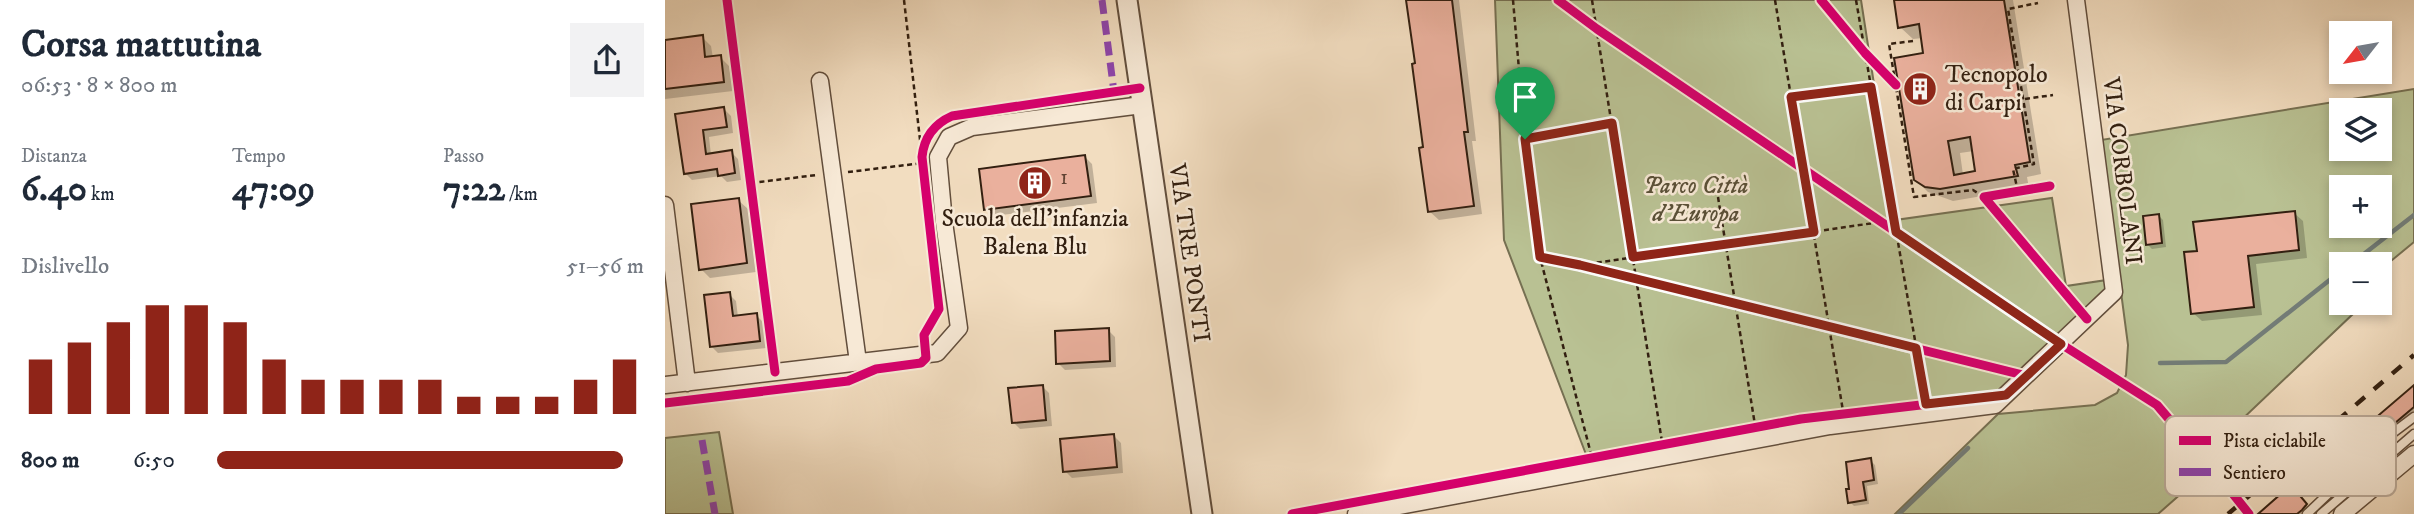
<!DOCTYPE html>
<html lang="it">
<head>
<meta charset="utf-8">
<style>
	body { margin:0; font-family:"IM FELL DW Pica",serif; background:#f2f2f3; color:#1f2937; height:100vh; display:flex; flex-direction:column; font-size:26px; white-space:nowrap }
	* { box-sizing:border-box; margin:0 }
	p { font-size:23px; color:#747a83 }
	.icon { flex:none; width:38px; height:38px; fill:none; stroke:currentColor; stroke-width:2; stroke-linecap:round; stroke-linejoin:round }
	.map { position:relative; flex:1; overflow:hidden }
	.details { display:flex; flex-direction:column; background:#fff; width:665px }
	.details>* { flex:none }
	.needle { width:46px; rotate:239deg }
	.fabs { position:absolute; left:1664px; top:21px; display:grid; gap:14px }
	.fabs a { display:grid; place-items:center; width:63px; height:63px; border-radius:0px; background:#fff; box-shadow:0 4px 10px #0003; font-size:35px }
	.pin { position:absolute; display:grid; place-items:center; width:60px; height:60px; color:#fff; margin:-72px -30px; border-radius:50% 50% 50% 0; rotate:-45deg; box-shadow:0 0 7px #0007 }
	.pin .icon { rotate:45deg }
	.round { display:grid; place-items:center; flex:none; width:74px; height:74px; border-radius:0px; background:#f2f2f3 }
	.overview { display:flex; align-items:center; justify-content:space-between; height:119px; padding:0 21px }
	h1 { font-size:38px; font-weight:800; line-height:52px }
	.stats { display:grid; grid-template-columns:repeat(3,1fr); gap:10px; height:119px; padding:7px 21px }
	.stats div { display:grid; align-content:center }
	.stats b { font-size:35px; font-weight:800 }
	.stats small { font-size:19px; font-weight:400 }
	.stats p { font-size:19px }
	.chart { height:196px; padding:14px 21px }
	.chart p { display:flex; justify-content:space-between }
	.chart svg { width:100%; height:126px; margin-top:7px; stroke:#8f2418; stroke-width:6 }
	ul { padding:0 21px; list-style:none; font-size:23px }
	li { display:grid; grid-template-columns:112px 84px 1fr; align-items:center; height:52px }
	li i { height:18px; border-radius:9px; background:#8f2418 }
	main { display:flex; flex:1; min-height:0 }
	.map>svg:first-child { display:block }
	.green { fill:#b9c193; stroke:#767052; stroke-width:2; fill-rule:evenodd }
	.shadow { fill:#0003; fill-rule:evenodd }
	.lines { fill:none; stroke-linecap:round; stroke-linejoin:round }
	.stream { stroke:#737c77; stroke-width:4.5 }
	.building { fill:#eab09d; stroke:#321f10; stroke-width:2; fill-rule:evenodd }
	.service-casing { stroke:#624e3c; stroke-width:11 }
	.minor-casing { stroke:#624e3c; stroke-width:19 }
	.tertiary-casing { stroke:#624e3c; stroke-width:23 }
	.path { stroke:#321f10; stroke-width:2.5; stroke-dasharray:5 3.5; stroke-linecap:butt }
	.service { stroke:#f7e9d6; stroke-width:8 }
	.minor { stroke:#f7e9d6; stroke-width:16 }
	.tertiary { stroke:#f7e9d6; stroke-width:19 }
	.rail { stroke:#321f10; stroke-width:4.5; stroke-dasharray:12 12; stroke-linecap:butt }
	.quiet { stroke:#8e44ad; stroke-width:7; stroke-dasharray:14 7; stroke-linecap:butt }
	.cycleway-casing { stroke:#f7e9d6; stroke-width:13 }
	.cycleway { stroke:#d6006c; stroke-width:9 }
	.route-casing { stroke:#fff; stroke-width:14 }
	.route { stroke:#8f2418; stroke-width:9 }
	.labels { text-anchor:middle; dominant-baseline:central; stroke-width:5; stroke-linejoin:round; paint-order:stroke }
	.number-label { font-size:21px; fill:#604333 }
	.poi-label { font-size:24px; fill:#321f10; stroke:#f7e9d6; text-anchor:start }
	.street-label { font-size:24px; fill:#321f10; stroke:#f7e9d6 }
	.park-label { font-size:24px; font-style:italic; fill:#5a5037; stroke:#f7e9d6 }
	.key { fill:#f7e9d6; stroke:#bcac9b; stroke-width:2 }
	.key-label { font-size:19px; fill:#321f10 }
</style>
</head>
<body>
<main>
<section class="details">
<div class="overview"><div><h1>Corsa mattutina</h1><p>06:53 · 8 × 800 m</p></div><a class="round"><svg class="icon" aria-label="share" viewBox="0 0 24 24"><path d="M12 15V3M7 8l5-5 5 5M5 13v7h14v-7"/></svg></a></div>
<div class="stats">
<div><p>Distanza</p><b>6.40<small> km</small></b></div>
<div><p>Tempo</p><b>47:09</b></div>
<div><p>Passo</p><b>7:22<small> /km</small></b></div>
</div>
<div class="chart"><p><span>Dislivello</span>51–56 m</p>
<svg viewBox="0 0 160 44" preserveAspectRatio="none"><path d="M5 44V25M15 44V19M25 44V12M35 44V6M45 44V6M55 44V12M65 44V25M75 44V32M85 44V32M95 44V32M105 44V32M115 44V38M125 44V38M135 44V38M145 44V32M155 44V25"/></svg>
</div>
<ul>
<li><b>800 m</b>6:50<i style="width:95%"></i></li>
</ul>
</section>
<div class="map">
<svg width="1749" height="514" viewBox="0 0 1749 514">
	<rect width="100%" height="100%" fill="#f2ddc0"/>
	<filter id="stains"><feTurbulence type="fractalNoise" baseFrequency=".00286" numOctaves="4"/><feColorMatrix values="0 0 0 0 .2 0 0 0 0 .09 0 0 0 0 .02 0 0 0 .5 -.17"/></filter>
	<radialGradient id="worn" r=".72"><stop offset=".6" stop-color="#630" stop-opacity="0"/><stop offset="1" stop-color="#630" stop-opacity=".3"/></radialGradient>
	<path class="green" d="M830,0h366l34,220 157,-22 14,88 41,-6 2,13 -113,105 -409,59 -83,-217z
		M1749,89v153l-34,28v-6h-39v39h13l1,9 -119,113 5,16 -83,73h-263l103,-100 97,-9 22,-12 9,-18 2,-30 -27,-205zM1676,110h39v39h-39zM1676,187h39v39h-39z
		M54,432l14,82h-68v-76z"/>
	<path class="shadow" d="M743,0h51l17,141h-4l10,73 -43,6 -10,-9 -12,-146z
		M1231,0h117l28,174 -14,3 2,11 -76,13 -25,-9 -13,-13 10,-125 -2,-16 -10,1 -13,-12zM1309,151l3,21 -14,3 -3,-22z
		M37,37l9,9 2,12 7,-1 9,9 4,25 -68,8v-58z
		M59,109l7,7 2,17 -24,4 2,18 20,-3 7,7 3,21 -14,2 -6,-6 -29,4 -7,-7 -8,-58z
		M420,157l7,7 5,39 -104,13 -7,-7z
		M73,200l10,9 8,63 -46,6 -9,-9z
		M1629,213l9,8 4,37 -51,6 6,51 -60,6 -9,-8 6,-61z
		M1494,216l4,4 3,27 -14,2 -5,-5z
		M64,294l7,7 2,16 18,-2 7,7 3,26 -48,5 -7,-7z
		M443,330l7,7 1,30 -51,3 -7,-7z
		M377,386l7,7 3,33 -32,3 -7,-7z
		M1749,387v32l-43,37 -7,-7z
		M449,436l7,7 2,30 -51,5 -7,-7z
		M1205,460l5,5 3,19 -11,2 2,18 -15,2 -4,-4z
		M1630,491l15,18 -5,5h-45z"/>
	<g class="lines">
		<path class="stream" d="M1686,264l63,-49
			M1495,363l66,-1 115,-91
			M1234,514l69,-66"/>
	</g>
	<path class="building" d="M741,0h46l16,132h-4l10,74 -46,6 -9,-64 4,-1 -11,-83 3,-1z
		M1229,0h110l26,162 -15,3 3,11 -78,13 -15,-2 -11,-7 -20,-122 29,-5 -4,-29 -21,4zM1305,137l5,34 -21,4 -6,-34z
		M38,35l2,22 16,-2 3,27 -59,7v-49z
		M59,107l3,20 -24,3 3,24 26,-4 3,23 -17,3 -1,-7 -33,5 -9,-60z
		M420,155l6,41 -107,14 -5,-41z
		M74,198l8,65 -48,7 -8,-66z
		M1630,211l4,39 -51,6 6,51 -63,7 -7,-62 13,-1 -4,-29z
		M1494,214l3,29 -16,2 -3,-29z
		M65,292l3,24 24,-3 3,28 -50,6 -6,-52z
		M444,328l1,33 -54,3 -1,-33z
		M378,385l3,35 -34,3 -4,-35z
		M1749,385v22l-51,43 -11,-12z
		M449,434l3,33 -54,5 -3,-33z
		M1206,458l3,22 -11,2 3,18 -18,3 -2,-14h3l-3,-27z
		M1626,485l16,19 -5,6 -5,4h-39z"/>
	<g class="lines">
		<g class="service-casing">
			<path id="service" d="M1642,514l83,-79 24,-18
				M1656,514l93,-80"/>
		</g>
		<g class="minor-casing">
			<path id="minor" d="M155,81l38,281
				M0,205l22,178
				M0,385l272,-32 22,-25 -15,-106 -6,-65 11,-20 23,-10 170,-22
				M691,514l474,-88 165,-21 119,-113 -38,-292
				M1677,514l72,-60"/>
		</g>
		<g class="tertiary-casing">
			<path id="tertiary" d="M462,0l75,514"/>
		</g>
		<path class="path" d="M239,0l18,157
			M848,0l12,139 15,118 51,197
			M927,0l70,442
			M1110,0l68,411
			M1191,0l69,398
			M1248,41l-24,3 25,153 59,-7 11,7
			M1126,97l80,-10
			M1360,99l28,-4
			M860,139l87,-16
			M183,172l75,-9
			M86,183l66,-8
			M1353,192l-5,-23 21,-5 -26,-155 30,-6
			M1053,197l37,228
			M915,265l301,-43
			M1527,446l9,9
			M1538,458l7,7"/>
		<use href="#service" class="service"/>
		<use href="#minor" class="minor"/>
		<use href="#tertiary" class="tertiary"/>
		<path class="rail" d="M1563,514l186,-159"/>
		<path class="quiet" d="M437,0l12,92
			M37,440l13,74"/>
		<g class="cycleway-casing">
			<path id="cycleway" d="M62,0l48,372
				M893,0l39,29 464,315 96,61 35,41 22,-13 3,4 -16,18 2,3 21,-14 3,4 -17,17 39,49
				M1156,0l44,53 31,32
				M1385,186l-66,11 103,122
				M875,257l40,8 447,111
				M0,403l183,-22 28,-12 45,-6 5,-5 -2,-23 15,-26 -17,-152c2,-20 12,-33 30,-41l188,-28
				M627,514l509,-95 205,-24"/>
		</g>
		<use href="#cycleway" class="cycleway"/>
	</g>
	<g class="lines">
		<g class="route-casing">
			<path id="route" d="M1206,87l25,145 165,112 -55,51 -80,9 -10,-56 -336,-83 -40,-8 -15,-118 87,-16 21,134 181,-25 -23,-135z"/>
		</g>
		<use href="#route" class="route"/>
	</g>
	<defs>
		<g id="building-disc" transform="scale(1.75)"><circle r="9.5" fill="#8f2418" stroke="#f7e9d6"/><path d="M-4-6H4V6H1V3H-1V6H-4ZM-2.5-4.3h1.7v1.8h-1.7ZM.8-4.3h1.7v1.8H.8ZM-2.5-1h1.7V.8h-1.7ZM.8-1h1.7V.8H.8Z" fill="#fff"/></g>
	</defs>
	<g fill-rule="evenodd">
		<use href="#building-disc" x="1255" y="89"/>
		<use href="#building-disc" x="370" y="183"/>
	</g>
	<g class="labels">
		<g class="number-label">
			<text x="399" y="178">1</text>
		</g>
		<g class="poi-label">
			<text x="1280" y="75">Tecnopolo<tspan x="1280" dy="28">di Carpi</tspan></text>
			<text x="370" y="219" text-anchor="middle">Scuola dell’infanzia<tspan x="370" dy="28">Balena Blu</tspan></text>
		</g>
		<g class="street-label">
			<text transform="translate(1457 171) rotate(83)">VIA CORBOLANI</text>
			<text transform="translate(524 253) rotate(82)">VIA TRE PONTI</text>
		</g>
		<g class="park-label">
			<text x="1031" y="186">Parco Città<tspan x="1031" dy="28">d'Europa</tspan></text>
		</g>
	</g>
	<rect x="1500" y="416" width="231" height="80" rx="10" class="key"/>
	<rect x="1514" y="436" width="32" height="9" fill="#d6006c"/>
	<rect x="1514" y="468" width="32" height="8" fill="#8e44ad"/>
	<g class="key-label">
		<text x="1558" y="447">Pista ciclabile</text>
		<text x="1558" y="479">Sentiero</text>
	</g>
	<rect width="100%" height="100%" filter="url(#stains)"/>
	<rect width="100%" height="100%" fill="url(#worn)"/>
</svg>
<div class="fabs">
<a><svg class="needle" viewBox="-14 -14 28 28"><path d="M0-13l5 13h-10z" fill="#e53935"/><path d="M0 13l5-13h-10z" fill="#747a83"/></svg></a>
<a><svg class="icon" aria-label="layers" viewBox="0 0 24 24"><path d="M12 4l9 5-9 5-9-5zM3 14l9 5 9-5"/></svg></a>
<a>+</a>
<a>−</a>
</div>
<div class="pin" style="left:860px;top:139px;background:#1e9e55"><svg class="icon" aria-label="arrive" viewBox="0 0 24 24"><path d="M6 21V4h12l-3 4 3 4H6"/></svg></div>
</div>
</main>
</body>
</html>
